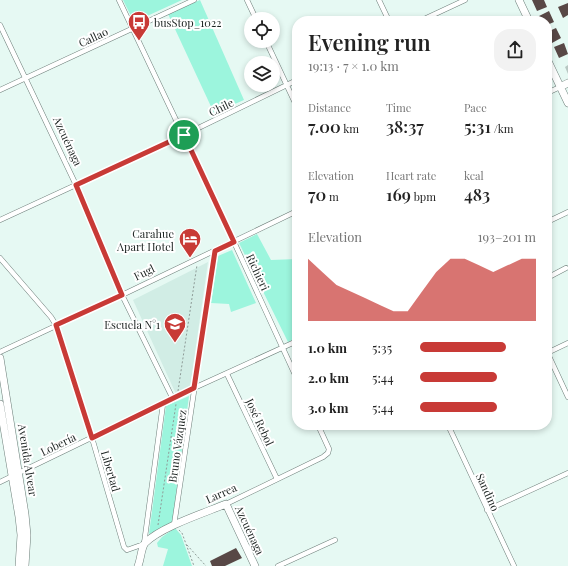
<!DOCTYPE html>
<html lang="en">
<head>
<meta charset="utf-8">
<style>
	body { margin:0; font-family:"Playfair Display",serif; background:#f2f2f2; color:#222; height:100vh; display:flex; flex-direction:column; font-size:15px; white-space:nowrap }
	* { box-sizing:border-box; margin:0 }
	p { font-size:13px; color:#767676 }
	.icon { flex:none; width:22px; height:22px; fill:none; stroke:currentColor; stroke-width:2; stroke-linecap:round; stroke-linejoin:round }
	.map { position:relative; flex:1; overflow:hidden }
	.panel { position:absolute; left:292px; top:16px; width:260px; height:414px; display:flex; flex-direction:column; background:#fff; border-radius:16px; box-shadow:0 2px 6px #0003 }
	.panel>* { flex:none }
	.tools { position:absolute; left:244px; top:12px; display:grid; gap:8px }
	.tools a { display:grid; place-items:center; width:36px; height:36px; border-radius:50%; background:#fff; box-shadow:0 2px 6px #0003; font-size:20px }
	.pin { position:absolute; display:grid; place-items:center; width:34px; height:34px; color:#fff; margin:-17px; border:2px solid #fff; border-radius:50%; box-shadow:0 1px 4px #0007 }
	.round { display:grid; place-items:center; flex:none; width:42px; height:42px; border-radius:16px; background:#f2f2f2 }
	.overview { display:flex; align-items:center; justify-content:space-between; height:68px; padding:0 16px }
	h1 { font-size:22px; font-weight:600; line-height:30px }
	.stats { display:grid; grid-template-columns:repeat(3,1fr); gap:6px; height:68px; padding:4px 16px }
	.stats div { display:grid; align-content:center }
	.stats b { font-size:17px; font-weight:600 }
	.stats small { font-size:11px; font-weight:400 }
	.stats p { font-size:11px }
	.chart { height:112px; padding:8px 16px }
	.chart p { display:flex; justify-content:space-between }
	.chart svg { width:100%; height:72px; margin-top:4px; fill:#c83a36; opacity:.7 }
	ul { padding:0 16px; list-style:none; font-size:13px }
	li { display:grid; grid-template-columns:64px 48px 1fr; align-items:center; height:30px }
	li i { height:10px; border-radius:5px; background:#c83a36 }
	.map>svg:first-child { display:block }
	.built { fill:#d1ede5 }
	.green { fill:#9cf5dd }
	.shadow { fill:#0003 }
	.building { fill:#584846 }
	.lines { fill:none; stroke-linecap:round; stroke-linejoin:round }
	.street-casing { stroke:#6d7e79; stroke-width:5.5 }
	.secondary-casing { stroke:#6d7e79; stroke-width:8 }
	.path { stroke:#8e9c98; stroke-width:1; stroke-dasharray:2 2; stroke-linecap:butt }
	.street { stroke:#fff; stroke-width:4.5 }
	.secondary { stroke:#fff; stroke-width:7 }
	.route-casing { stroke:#fff; stroke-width:8 }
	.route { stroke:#c83a36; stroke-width:5 }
	.labels { text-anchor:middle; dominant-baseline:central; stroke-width:4; stroke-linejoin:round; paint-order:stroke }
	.poi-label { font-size:11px; fill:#1b2220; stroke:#fff; text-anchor:end }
	.street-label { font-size:11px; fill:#1b2220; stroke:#fff }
</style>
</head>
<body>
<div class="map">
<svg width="568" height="566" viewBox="0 0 568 566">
	<rect width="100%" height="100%" fill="#e6f9f3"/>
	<path class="built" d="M208,262l-18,126 -14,6 -43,-94z"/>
	<path class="green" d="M123,0h59l-48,22z
		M200,0l44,100 -30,13 -46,-99z
		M257,234l14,26 26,-1v79l-9,4 -49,-99z
		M232,250l24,53 -25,9 -2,-8 -18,-1 7,-47z
		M189,396l-17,128 -23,10 17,-128z
		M175,528l6,7 11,31h-29l5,-17 -10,-2 -1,-4 5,-6z"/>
	<path class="shadow" d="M568,65v9l-3,-7z"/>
	<path class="building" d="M532,0h12l3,7 -10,4z
		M568,3v12l-5,3 -5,-11z
		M549,11l5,11 -7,3v-4h-6l-2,-5z
		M556,28l5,10 -9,5 -5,-11z
		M564,43l4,11 -9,4 -5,-11z
		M236,548l6,10 -17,8h-13l-2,-5z"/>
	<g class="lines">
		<g class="street-casing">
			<path id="street" d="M119,0l115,242 63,137
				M247,0l9,19
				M379,0l10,21
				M420,21l45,-21
				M0,25l76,160 46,110 51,104
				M266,41l31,66
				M0,90l194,-90
				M547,93l13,-6
				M0,220l184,-85 113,-55
				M547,222l21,-10
				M0,258l51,59 5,8 36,113 32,109 3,3 17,-6 19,-140
				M547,278l19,-10
				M0,352l122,-57 175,-84
				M547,352l21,45
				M547,353l21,-10
				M227,374l50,105
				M448,425l66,141
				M0,482l194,-94 103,-47
				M226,504l97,-47 5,-4 1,-4 -11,-24
				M487,510l81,-37
				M174,525l41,-274
				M278,566l57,-26"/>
		</g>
		<g class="secondary-casing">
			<path id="secondary" d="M519,0l10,21
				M547,59l21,44
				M560,87l8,-4
				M0,358l25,156 2,21 -2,31
				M0,404l19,113 2,18 -2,31
				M138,566c3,-7 3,-18 7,-23 16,-16 59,-30 81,-39l29,62"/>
		</g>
		<path class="path" d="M178,391l19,-126
			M158,525l18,-121
			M179,530l3,3 12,33
			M187,545l19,21"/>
		<use href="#street" class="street"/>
		<use href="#secondary" class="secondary"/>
	</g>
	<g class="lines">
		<g class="route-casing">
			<path id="route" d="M184,135l50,107 -19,9 -21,137 -102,50 -36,-113 66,-30 -46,-110z"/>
		</g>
		<use href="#route" class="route"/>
	</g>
	<defs>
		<g id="bus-pin" transform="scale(1.15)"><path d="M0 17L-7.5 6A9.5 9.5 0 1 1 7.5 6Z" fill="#c83a36" stroke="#fff"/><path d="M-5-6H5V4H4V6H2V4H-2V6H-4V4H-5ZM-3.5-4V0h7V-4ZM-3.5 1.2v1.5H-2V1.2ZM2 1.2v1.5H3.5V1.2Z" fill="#fff"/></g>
		<g id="hotel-pin" transform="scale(1.15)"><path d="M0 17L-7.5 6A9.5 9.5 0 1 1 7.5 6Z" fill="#c83a36" stroke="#fff"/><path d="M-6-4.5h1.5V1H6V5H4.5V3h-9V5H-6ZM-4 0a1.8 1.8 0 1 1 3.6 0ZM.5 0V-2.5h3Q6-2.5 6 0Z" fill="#fff"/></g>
		<g id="school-pin" transform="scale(1.15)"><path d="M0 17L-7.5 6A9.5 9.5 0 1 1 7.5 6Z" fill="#c83a36" stroke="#fff"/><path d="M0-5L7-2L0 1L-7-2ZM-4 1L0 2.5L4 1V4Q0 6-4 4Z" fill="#fff"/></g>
	</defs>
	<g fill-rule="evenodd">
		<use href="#bus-pin" x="139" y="22"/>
		<use href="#hotel-pin" x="190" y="239"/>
		<use href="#school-pin" x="175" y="324"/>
	</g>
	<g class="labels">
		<g class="poi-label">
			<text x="154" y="22" text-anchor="start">busStop_1022</text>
			<text x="174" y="233">Carahue<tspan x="174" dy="13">Apart Hotel</tspan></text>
			<text x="160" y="324">Escuela N°1</text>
		</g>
		<g class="street-label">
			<text transform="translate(93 37) rotate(-25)">Callao</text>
			<text transform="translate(221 107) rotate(-26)">Chile</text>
			<text transform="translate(68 141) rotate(65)">Azcuénaga</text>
			<text transform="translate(144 272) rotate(-26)">Fugl</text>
			<text transform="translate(258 272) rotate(65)">Richieri</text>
			<text transform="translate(260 422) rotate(65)">José Rebol</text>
			<text transform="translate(58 444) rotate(-26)">Lobería</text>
			<text transform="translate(177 446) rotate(-82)">Bruno Vázquez</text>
			<text transform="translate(28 460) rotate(81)">Avenida Alvear</text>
			<text transform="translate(111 471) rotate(74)">Libertad</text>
			<text transform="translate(488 492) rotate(65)">Sandino</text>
			<text transform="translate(221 493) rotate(-24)">Larrea</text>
			<text transform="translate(250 530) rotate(65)">Azcuénaga</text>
		</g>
	</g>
</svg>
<div class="tools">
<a><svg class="icon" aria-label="locate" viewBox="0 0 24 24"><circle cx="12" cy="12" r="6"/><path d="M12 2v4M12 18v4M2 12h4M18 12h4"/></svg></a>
<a><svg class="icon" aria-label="layers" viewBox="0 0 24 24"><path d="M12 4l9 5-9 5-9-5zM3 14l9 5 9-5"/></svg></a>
</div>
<div class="pin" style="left:184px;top:135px;background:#1e9e55"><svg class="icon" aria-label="arrive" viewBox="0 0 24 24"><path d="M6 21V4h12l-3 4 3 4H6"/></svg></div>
<section class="panel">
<div class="overview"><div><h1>Evening run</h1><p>19:13 · 7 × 1.0 km</p></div><a class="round"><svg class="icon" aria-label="share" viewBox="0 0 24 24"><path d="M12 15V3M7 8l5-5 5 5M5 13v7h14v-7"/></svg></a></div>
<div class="stats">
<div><p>Distance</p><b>7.00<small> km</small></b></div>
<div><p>Time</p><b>38:37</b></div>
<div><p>Pace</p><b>5:31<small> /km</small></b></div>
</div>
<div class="stats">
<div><p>Elevation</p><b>70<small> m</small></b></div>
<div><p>Heart rate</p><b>169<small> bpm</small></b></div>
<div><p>kcal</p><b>483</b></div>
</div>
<div class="chart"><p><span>Elevation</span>193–201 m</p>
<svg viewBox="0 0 160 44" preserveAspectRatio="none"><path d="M0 44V6L10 14L20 22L30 26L40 30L50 34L60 38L70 38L80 26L90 14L100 6L110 6L120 10L130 14L140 10L150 6L160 6V44z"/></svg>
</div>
<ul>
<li><b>1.0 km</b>5:35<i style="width:74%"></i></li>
<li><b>2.0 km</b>5:44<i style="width:66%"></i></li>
<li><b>3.0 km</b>5:44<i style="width:66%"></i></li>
</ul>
</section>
</div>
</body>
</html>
